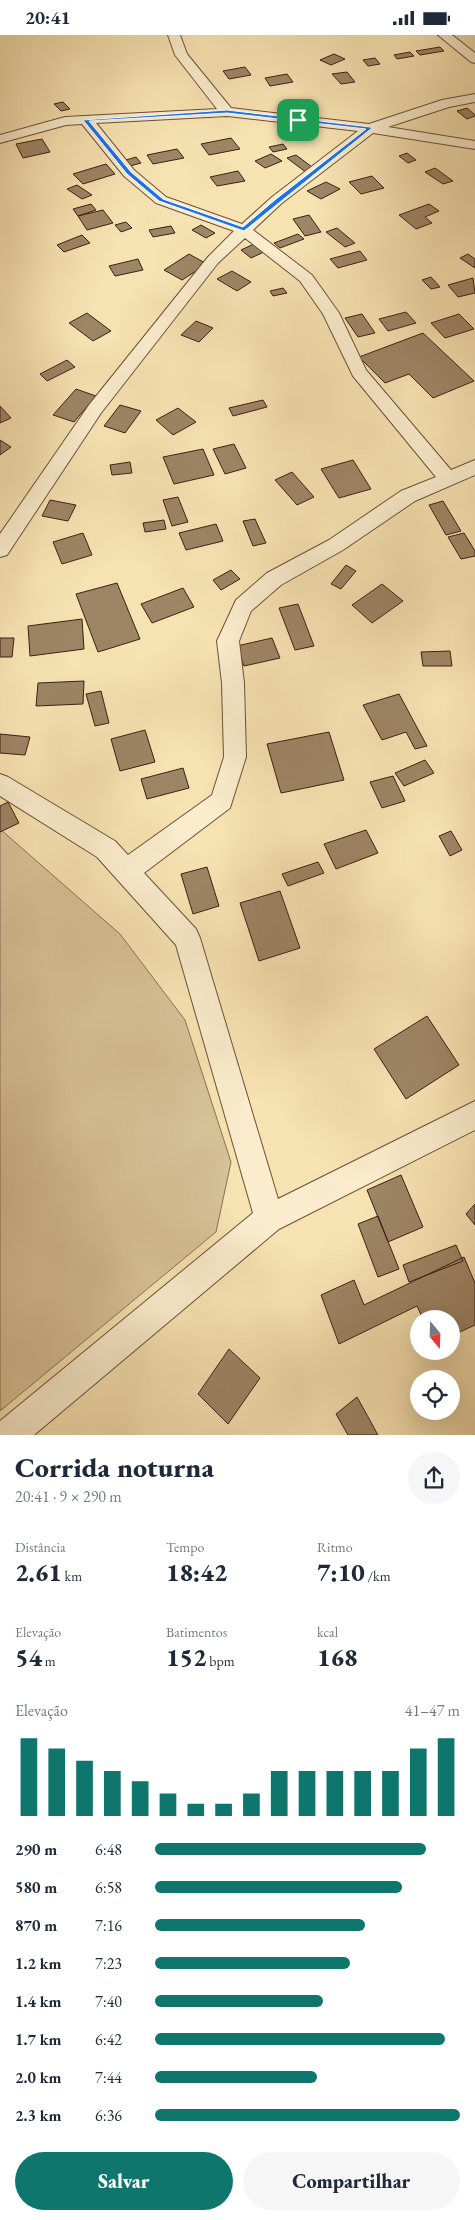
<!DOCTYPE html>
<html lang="pt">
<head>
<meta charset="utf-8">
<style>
	body { margin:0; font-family:"EB Garamond",serif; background:#f6f6f7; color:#1f2937; height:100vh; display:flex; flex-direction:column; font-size:19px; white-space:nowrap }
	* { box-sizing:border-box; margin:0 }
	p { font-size:16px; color:#747a83 }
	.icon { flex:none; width:28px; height:28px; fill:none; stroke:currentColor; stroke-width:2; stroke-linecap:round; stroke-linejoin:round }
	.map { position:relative; height:1400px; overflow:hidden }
	.drawer { display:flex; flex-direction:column; background:#fff; flex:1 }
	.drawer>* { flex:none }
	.needle { width:32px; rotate:161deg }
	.controls { position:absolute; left:410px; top:1275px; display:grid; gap:10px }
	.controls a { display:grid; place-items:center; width:50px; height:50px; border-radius:50%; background:#fff; box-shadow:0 5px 20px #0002; font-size:25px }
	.pin { position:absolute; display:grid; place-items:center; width:42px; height:42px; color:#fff; margin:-21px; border-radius:10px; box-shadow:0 2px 8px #0006 }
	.round { display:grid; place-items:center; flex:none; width:52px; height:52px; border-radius:26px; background:#f6f6f7 }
	.summary { display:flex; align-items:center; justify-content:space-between; height:85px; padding:0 15px }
	h1 { font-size:28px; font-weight:800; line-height:38px }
	.figures { display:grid; grid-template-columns:repeat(3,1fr); gap:8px; height:85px; padding:5px 15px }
	.figures div { display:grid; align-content:center }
	.figures b { font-size:25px; font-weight:800 }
	.figures small { font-size:14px; font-weight:400 }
	.figures p { font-size:14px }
	.chart { height:140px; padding:10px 15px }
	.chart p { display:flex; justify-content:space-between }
	.chart svg { width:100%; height:90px; margin-top:5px; stroke:#0f766e; stroke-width:6 }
	.primary-button { display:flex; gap:10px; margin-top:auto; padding:10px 15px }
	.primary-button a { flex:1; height:58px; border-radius:30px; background:#0f766e; color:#fff; font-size:20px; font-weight:800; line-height:58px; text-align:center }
	.primary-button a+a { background:#f6f6f7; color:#1f2937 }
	ul { padding:0 15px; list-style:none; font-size:16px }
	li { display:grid; grid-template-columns:80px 60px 1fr; align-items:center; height:38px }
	li i { height:12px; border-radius:6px; background:#0f766e }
	.status { display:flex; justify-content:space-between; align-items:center; height:35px; padding:0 25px; background:#fff; direction:ltr }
	.status svg { height:14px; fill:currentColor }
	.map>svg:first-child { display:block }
	.green { fill:#d7c196; stroke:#8a7054 }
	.building { fill:#9d8565; stroke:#3c2013 }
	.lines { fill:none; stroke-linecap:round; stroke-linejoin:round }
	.street-casing { stroke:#6b503a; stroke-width:2 }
	.street { fill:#faeccc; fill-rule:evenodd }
	.route { fill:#1a73e8; stroke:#fff; fill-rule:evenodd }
</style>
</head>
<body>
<div class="status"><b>20:41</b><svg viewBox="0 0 49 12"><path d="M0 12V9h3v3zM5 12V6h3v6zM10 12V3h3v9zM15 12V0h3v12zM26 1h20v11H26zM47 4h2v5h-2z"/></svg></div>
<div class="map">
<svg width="475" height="1400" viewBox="0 0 475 1400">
	<rect width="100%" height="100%" fill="#f7e2b1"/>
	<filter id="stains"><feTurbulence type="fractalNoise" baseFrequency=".004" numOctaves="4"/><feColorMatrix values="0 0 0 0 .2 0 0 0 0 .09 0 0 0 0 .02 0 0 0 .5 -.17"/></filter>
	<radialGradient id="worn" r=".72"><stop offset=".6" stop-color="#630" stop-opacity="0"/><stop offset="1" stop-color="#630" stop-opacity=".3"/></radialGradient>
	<path class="green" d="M0,794l120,105 65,86 46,142 -15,70 -216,179z"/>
	<path class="building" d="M440,12l4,4 -24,4 -4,-4z
		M410,17l4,4 -17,3 -3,-4z
		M334,19l11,5 -14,6 -11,-5z
		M375,23l5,6 -12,2 -5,-6z
		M245,32l6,8 -22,4 -6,-8z
		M347,37l8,10 -14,2 -9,-10z
		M287,39l6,8 -23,4 -5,-8z
		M63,67l7,7 -9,2 -7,-7z
		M467,73l8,7v1l-8,3 -10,-8z
		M231,103l9,11 -31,6 -8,-11z
		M42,104l8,13 -27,6 -7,-14z
		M283,109l4,5 -14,3 -4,-5z
		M177,114l7,9 -31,6 -6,-9z
		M407,118l9,7 -8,3 -9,-7z
		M271,119l11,7 -17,7 -10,-7z
		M296,120l20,15 -9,3 -20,-15z
		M136,122l5,6 -11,3 -4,-6z
		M106,129l9,10 -32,10 -10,-10z
		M435,133l18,13 -10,3 -18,-12z
		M238,136l7,10 -28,5 -7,-9z
		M372,141l12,12 -23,6 -12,-12z
		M326,147l14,7 -19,10 -14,-8z
		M77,150l15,10 -10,4 -15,-10z
		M91,169l5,6 -18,6 -5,-7z
		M429,169l10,7 -14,6 7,6 -16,6 -17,-14z
		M103,175l10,13 -26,7 -9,-14z
		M309,180l12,17 -16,4 -12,-17z
		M126,187l6,6 -11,4 -6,-7z
		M201,190l14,8 -9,5 -14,-8z
		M171,191l4,7 -22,4 -4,-7z
		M337,193l18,15 -10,4 -19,-15z
		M298,199l6,5 -24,9 -6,-5z
		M82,200l8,8 -26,9 -7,-7z
		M256,208l10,8 -15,7 -10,-8z
		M360,216l7,9 -29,8 -8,-9z
		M189,219l18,10 -25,16 -18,-10z
		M468,219l7,5v9l-15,-10z
		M138,224l5,11 -28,6 -6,-10z
		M232,236l19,11 -14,9 -20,-12z
		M431,242l9,10 -9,2 -9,-9z
		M473,243l2,15 -17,4 -10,-12z
		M283,253l4,5 -14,3 -3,-5z
		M406,277l10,11 -28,8 -9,-12z
		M87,278l24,18 -18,10 -24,-18z
		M362,279l13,19 -17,4 -13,-19z
		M459,279l15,15 -29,9 -14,-15z
		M196,286l17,7 -14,14 -18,-7z
		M423,298l51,48 -41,17 -24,-24 -24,9 -26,-26z
		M67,325l8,7 -28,14 -7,-7z
		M76,354l20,7 -22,26 -21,-7z
		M263,365l4,7 -34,9 -4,-8z
		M120,370l21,6 -16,22 -21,-7z
		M0,371l11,12 -11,5z
		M178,373l18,14 -23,13 -17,-15z
		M0,405l11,7 -11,8z
		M234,409l12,24 -21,6 -12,-25z
		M203,414l11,26 -40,9 -11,-27z
		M353,425l18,29 -32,9 -18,-29z
		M130,427l2,11 -20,2 -2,-10z
		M292,437l22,25 -17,8 -22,-25z
		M178,462l10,25 -16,4 -9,-26z
		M50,465l26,5 -8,16 -26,-5z
		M443,466l18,30 -15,4 -17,-30z
		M255,484l11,24 -13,3 -10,-25z
		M164,485l2,9 -21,3 -2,-9z
		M216,489l7,17 -37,9 -7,-17z
		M83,498l9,22 -30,9 -9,-22z
		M464,498l11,18v5l-14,3 -13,-22z
		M346,530l10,6 -15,18 -10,-5z
		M231,535l9,9 -19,11 -8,-10z
		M117,548l23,56 -42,13 -22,-58z
		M382,549l21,17 -31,22 -20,-18z
		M183,553l11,19 -42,16 -11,-19z
		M298,569l16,42 -19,4 -16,-42z
		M82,584l2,30 -54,7 -2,-30z
		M0,603h14l-2,19h-12z
		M272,603l8,20 -36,8 -7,-20z
		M450,616l2,15h-29l-2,-14z
		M84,646l-1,23 -47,2 2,-23z
		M101,656l8,32 -14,3 -9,-32z
		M399,659l28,52 -12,3 -9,-17 -24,8 -19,-35z
		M145,695l10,32 -35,9 -9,-32z
		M329,697l15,48 -63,13 -14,-49z
		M0,699l30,3 -5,18 -25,-2z
		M425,725l9,13 -30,13 -9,-13z
		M183,733l6,20 -42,11 -6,-20z
		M393,741l12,25 -23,7 -12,-26z
		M8,767l11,21 -19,9v-26z
		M366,795l12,23 -42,16 -12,-25z
		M451,796l11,19 -12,6 -11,-20z
		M318,827l6,11 -36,13 -6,-12z
		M207,832l12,39 -26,8 -12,-40z
		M280,856l20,57 -41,13 -19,-58z
		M427,981l32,49 -53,34 -32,-50z
		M401,1140l22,52 -35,15 -21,-52z
		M475,1169v21l-9,-11z
		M378,1181l21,53 -21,8 -20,-53z
		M456,1210l7,16 -54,21 -6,-17z
		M464,1222l11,26v42l-24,11v-17h-28l-6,-13 -78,38 -18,-49 33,-15 10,25z
		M229,1314l31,29 -32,46 -30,-30z
		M357,1362l21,38h-30l-12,-21z"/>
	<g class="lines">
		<g class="street-casing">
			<path id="street" d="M168,0h12l7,19 44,54 138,16 73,-24 33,-6v8l-26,5 -61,20 87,14v8l-102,-16 -91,70 -29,27 59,45 27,38 27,57 85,100 24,-10v15l-60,26 -72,49 -62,35 -30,26 -12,30 5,42 2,74 -16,51 -86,65 52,56 4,9 78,261 197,-98v29l-196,99 -245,206h-34v-14l253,-208 -77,-268 -79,-88 -97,-61v-22l8,3 107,64 13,14 84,-60 12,-38 -2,-74 -5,-42 19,-41 31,-27 62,-33 72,-49 35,-14 -83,-101 -30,-62 -23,-33 -55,-43 -27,25 -117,150 -94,142 -7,2v-23l89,-129 119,-148 26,-26 -78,-28 -32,-27 -42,-52 -16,1 -66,18v-8l65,-18 152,-8 -42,-54zM227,81l131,15 -86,66 -30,27 -76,-27 -32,-27 -38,-47z
				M438,0h14l23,18v10l-4,-1z"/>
		</g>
		<use href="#street" class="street"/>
	</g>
	<path class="route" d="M227,75l143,17 2,1 -128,103 -85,-30 -32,-27 -44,-54zM227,78l139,16 -90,70 -33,28 -80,-28 -32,-27 -42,-51z"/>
	<rect width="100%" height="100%" filter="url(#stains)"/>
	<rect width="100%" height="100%" fill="url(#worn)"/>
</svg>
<div class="controls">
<a><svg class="needle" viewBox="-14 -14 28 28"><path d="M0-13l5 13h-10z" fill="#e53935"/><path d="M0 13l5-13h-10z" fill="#747a83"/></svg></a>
<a><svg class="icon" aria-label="locate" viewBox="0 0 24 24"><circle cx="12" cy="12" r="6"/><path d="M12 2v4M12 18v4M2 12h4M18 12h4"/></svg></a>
</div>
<div class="pin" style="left:298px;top:85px;background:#1e9e55"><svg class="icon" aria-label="arrive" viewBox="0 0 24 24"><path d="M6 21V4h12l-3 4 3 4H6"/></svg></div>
</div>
<section class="drawer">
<div class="summary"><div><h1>Corrida noturna</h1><p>20:41 · 9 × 290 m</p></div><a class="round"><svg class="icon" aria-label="share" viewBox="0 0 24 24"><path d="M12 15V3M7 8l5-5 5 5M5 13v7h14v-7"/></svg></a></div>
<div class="figures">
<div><p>Distância</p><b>2.61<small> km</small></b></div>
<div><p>Tempo</p><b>18:42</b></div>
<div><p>Ritmo</p><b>7:10<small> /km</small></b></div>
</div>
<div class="figures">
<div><p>Elevação</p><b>54<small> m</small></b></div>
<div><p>Batimentos</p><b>152<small> bpm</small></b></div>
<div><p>kcal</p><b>168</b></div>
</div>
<div class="chart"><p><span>Elevação</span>41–47 m</p>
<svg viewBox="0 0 160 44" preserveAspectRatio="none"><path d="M5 44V6M15 44V11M25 44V17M35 44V22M45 44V27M55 44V33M65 44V38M75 44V38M85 44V33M95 44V22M105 44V22M115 44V22M125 44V22M135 44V22M145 44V11M155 44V6"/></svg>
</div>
<ul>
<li><b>290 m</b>6:48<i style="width:89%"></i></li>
<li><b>580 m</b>6:58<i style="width:81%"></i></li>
<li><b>870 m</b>7:16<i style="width:69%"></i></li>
<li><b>1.2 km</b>7:23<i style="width:64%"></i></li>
<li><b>1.4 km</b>7:40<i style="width:55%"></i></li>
<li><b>1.7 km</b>6:42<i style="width:95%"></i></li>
<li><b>2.0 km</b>7:44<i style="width:53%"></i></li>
<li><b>2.3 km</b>6:36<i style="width:100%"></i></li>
</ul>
<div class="primary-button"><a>Salvar</a><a>Compartilhar</a></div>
</section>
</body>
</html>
